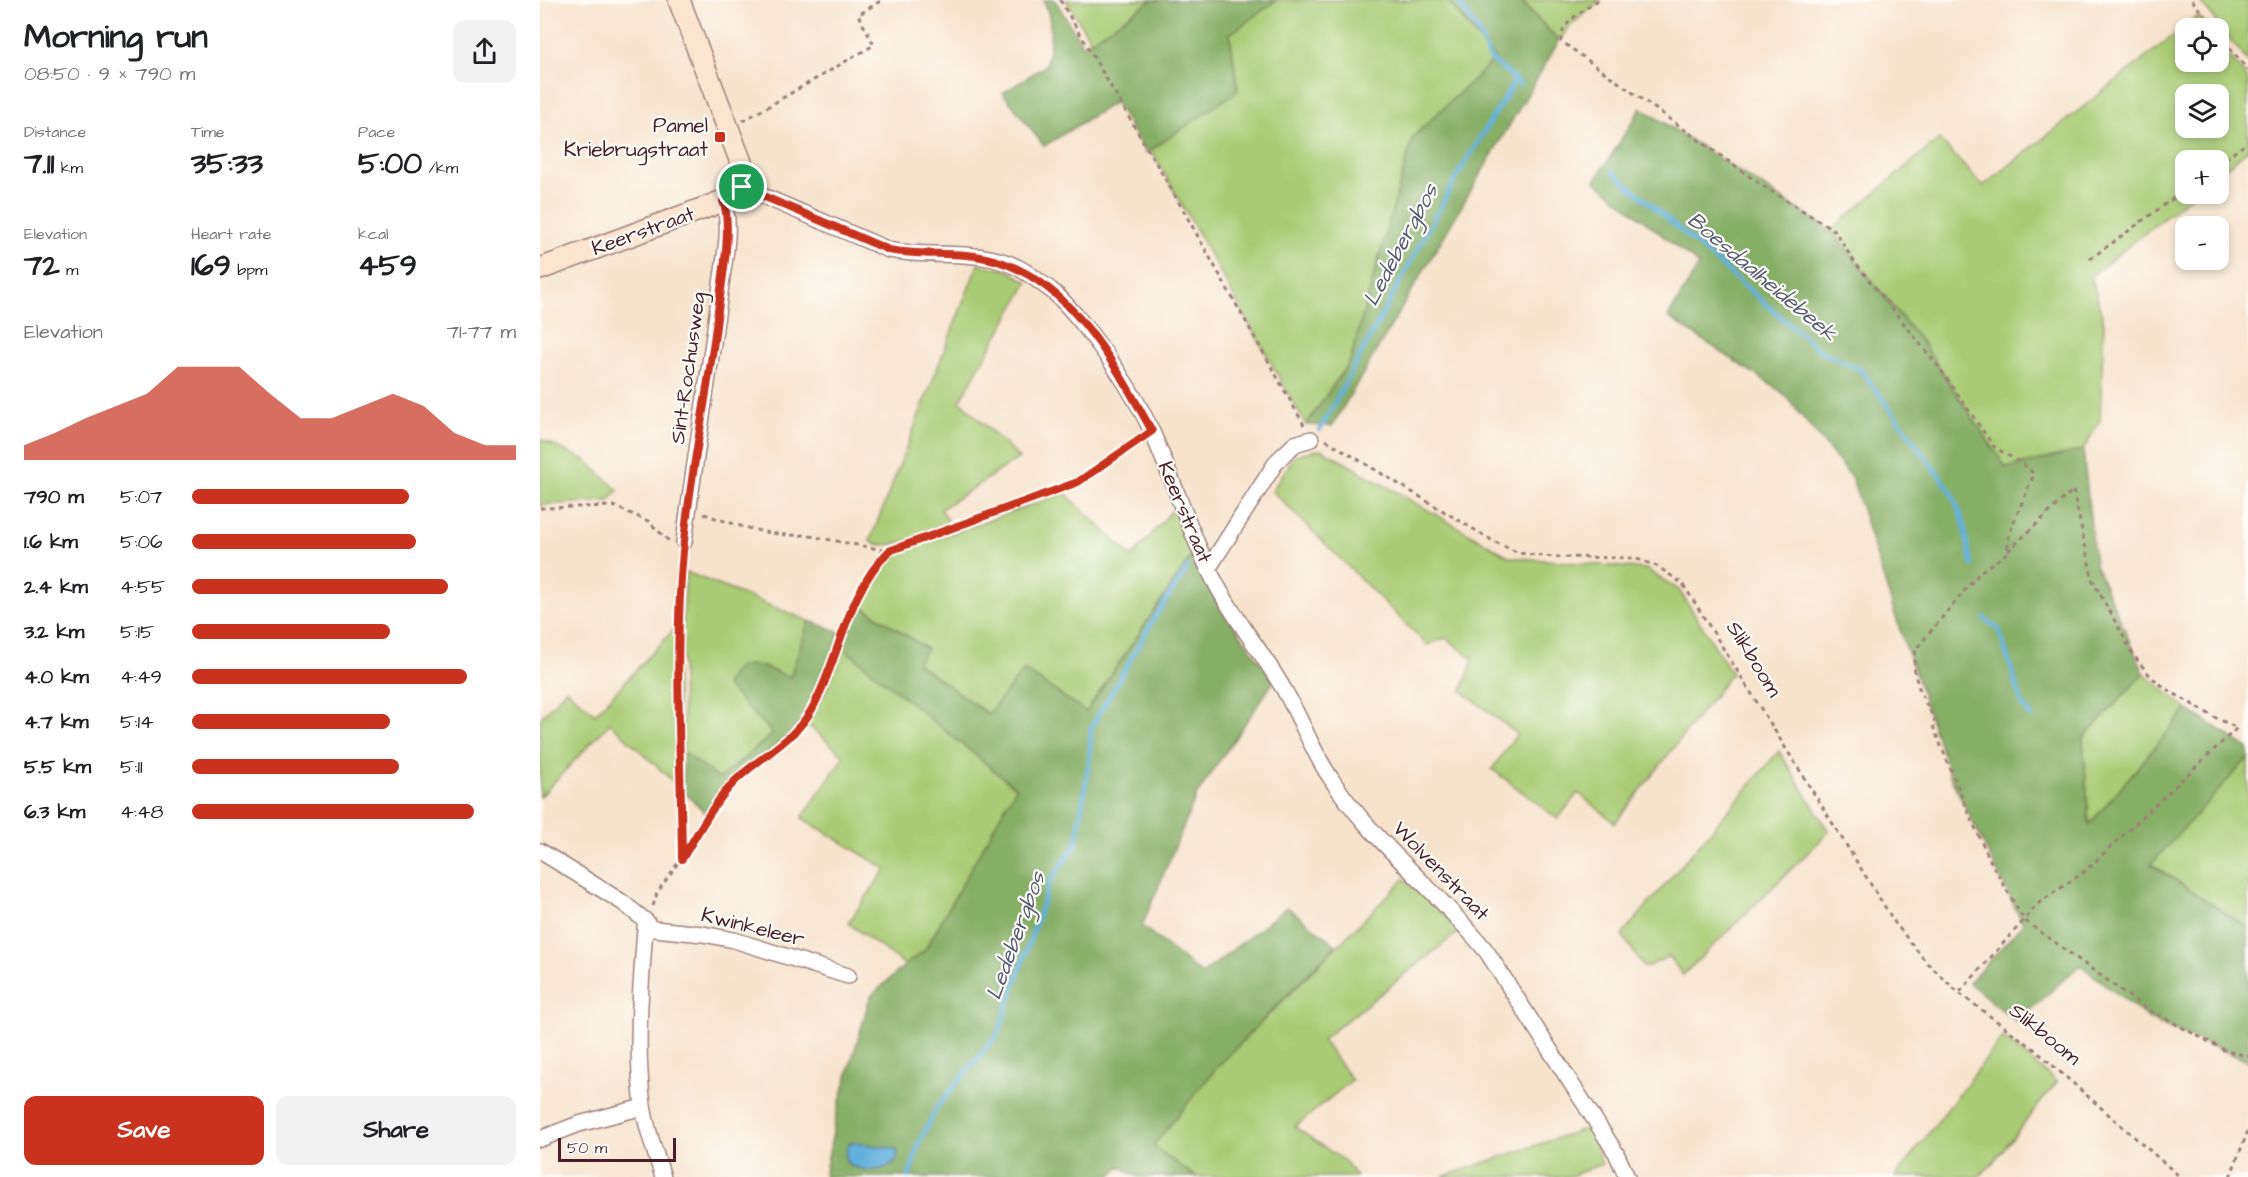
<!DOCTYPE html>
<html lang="en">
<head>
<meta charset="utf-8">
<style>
	body { margin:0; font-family:"Architects Daughter",sans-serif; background:#f2f2f2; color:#202124; height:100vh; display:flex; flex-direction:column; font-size:22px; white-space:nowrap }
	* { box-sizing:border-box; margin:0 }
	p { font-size:20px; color:#757577 }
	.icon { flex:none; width:33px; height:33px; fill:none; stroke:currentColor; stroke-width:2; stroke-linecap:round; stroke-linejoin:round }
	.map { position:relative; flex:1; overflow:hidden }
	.drawer { display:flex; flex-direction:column; background:#fff; width:540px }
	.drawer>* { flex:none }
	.tools { position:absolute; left:1635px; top:18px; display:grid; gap:12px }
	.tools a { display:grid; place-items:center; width:54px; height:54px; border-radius:12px; background:#fff; box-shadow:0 3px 9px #0003; font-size:30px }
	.scale { position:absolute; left:18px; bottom:15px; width:118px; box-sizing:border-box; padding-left:6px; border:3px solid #4a1f2b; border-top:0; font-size:16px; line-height:21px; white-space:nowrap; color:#4a1f2b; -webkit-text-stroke:4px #fdfcf7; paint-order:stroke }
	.pin { position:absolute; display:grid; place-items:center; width:51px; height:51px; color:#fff; margin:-26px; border:3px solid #fff; border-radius:50%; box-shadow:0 2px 6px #0007 }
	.round { display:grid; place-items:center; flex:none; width:63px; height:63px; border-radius:12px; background:#f2f2f2 }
	.head { display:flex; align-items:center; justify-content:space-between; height:102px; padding:0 24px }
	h1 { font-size:33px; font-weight:700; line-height:45px }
	.metrics { display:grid; grid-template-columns:repeat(3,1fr); gap:9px; height:102px; padding:6px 24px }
	.metrics div { display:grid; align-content:center }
	.metrics b { font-size:30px; font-weight:700 }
	.metrics small { font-size:16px; font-weight:400 }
	.metrics p { font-size:16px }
	.chart { height:168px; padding:12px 24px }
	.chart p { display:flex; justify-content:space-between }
	.chart svg { width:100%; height:108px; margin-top:6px; fill:#c8321e; opacity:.7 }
	.cta { display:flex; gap:12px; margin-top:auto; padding:12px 24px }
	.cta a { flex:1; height:69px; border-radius:12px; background:#c8321e; color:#fff; font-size:24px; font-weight:700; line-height:69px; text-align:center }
	.cta a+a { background:#f2f2f2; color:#202124 }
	ul { padding:0 24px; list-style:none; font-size:20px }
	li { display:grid; grid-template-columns:96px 72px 1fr; align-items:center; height:45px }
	li i { height:15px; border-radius:8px; background:#c8321e }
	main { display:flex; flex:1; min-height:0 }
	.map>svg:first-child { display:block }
	.green { fill:#a9cb74; stroke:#7a7550; stroke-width:1.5; fill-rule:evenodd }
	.forest { fill:#86af66; stroke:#686748; stroke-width:1.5 }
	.water { fill:#62b0dc; stroke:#566884; stroke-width:1.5 }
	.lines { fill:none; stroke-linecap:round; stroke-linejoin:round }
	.stream { stroke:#62b0dc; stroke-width:4.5 }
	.street-casing { stroke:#a0817c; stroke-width:18 }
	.secondary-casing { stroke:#a0817c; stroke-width:24 }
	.path { stroke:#a0817c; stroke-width:3; stroke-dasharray:4.5 4.5; stroke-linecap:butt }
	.street { stroke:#fff; stroke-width:15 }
	.secondary { stroke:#fbe5cf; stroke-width:21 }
	.route-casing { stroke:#fff; stroke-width:12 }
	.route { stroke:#c8321e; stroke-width:8 }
	.poi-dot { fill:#c8321e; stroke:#fdfcf7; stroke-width:2 }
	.labels { text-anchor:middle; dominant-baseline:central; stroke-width:4.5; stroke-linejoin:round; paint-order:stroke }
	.poi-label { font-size:21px; fill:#4a1f2b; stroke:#fdfcf7; text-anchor:end }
	.street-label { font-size:21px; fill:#4a1f2b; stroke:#fdfcf7 }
	.water-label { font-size:22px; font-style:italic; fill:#545972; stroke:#fdfcf7 }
</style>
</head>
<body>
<main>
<section class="drawer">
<div class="head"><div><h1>Morning run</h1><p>08:50 · 9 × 790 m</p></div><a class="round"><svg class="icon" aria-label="share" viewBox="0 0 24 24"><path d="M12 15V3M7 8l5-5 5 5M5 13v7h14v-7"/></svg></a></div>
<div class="metrics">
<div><p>Distance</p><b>7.11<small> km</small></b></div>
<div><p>Time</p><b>35:33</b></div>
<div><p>Pace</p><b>5:00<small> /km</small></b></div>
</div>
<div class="metrics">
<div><p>Elevation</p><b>72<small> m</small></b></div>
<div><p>Heart rate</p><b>169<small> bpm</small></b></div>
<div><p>kcal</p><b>459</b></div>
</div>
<div class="chart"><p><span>Elevation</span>71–77 m</p>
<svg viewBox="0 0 160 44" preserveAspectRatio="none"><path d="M0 44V38L10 33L20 27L30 22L40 17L50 6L60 6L70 6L80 17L90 27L100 27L110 22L120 17L130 22L140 33L150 38L160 38V44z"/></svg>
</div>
<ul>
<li><b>790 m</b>5:07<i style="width:67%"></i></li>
<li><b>1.6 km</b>5:06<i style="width:69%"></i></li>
<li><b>2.4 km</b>4:55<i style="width:79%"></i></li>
<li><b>3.2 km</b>5:15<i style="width:61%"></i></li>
<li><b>4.0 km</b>4:49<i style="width:85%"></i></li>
<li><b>4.7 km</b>5:14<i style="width:61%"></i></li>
<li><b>5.5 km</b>5:11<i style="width:64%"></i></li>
<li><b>6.3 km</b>4:48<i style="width:87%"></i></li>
</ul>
<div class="cta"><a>Save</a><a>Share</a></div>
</section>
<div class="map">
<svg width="1708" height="1177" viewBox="0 0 1708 1177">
	<rect width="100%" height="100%" fill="#fdfcf7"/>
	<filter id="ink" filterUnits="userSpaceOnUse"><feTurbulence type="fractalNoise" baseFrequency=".0167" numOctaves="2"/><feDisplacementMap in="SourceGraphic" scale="12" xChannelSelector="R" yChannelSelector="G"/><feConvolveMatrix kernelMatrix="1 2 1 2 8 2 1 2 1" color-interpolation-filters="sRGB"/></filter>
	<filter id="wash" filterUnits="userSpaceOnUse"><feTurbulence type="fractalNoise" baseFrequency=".008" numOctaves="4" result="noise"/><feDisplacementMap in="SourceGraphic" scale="24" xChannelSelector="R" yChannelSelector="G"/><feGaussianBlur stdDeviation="1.35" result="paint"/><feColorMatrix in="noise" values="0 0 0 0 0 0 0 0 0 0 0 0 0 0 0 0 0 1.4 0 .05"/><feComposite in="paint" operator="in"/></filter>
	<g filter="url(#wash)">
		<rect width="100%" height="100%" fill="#f7e3cc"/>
		<path class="green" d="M526,0h86l-61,41z
			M737,0h170l48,59 -82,78 -63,224 -44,64 -155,-275 87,-59 -8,-57z
			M981,0h80l-31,26 -11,15z
			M1659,0h49v62z
			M1658,16l10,12h-22v34h32l1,-20 29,37v71l-29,23 -1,-13h-32v34h8l-103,82 13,47 -4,98 -17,29 -77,18 -82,-123 -93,-115 108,-91 44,47zM1646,94h32v34h-32z
			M438,264l29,6 21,12 -68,119 59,57 -78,51 8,13c-21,9 -58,32 -79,19z
			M0,439l45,21 33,30 -9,11 -69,4z
			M781,449l189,108 136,12 33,21 53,83 -117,150 -37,-30 -20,26 -66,-50 25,-35 -55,-43 11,-32 -27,-21 -19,7 -155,-154 23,-36z
			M525,493l67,64 44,-51 15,35v16l-105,155 -62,-42 -36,44 -71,-51 10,-14 -70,-46 22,-38 12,-10z
			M146,572l123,49 -19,57 -36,-13 19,69 -54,45 -36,-27 -1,-115z
			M136,627l3,160 -69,-64 -70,74v-78l26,-30 29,25z
			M302,647l174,141 -91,162 -20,15 -57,-42 38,-54 -84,-51 42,-62 -38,-33 23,-39z
			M1604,673l43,36 -98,117 -6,-88z
			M1239,751l50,81 -146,143 -14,-19 -24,12 -23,-33z
			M1708,758v170l-97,-64z
			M864,879l57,51 -139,110 30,40 -57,47 51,35 10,15h-160l-44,-31 66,-80z
			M1463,1037l54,45 -67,84 -12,11h-83z
			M1050,1127l12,37 -34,13h-126z"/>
		<path class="forest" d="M503,0h12l28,46 69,-46h125l-47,34 8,57 -92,62 -31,-51 -71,44 -41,-53 42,-27c6,-20 9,-47 -2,-66z
			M907,0h72l40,41 -227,385 -26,-1 44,-64 63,-224 82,-78z
			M1101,108l189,122 94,115 82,123 77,-18 12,114 49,109 -61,65 6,87 98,-116 61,39v10l-97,106 97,64v133l-97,-41 -71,-55 -63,57 -48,-39 54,-59 -72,-146 -52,-151 -47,-149 -70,-86 -114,-75 31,-52 -104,-84z
			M651,557l24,42 59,82 -77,113 -55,132 60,48 85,-67 49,38 -118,121 -65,80 43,31h-58l-18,-11 -10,11h-286l13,-65 33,-115 35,-32 20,-15 91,-162 -174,-141 5,-21 10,-23 70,46 -10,14 71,51 36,-44 62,42z
			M269,621l31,11 -19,55 -18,33 -15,16 -55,44 -25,35 -25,-24v-39l36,27 54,-45 -48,-49c3,-5 7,-12 12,-16 15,-12 38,4 53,8z"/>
		<path class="water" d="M310,1142l47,7c6,28 -47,24 -51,11 -2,-6 2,-13 4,-18z"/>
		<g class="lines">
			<path class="stream" d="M917,0l20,30 14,30 22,17 7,8
				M1072,171l208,180 41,19 91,123 11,28 9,44
				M780,430l137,-254 55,-90 1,-9
				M1444,618l15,12 24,76 9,11
				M369,1177l10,-34 18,-36 61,-73 52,-153 26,-36 13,-83 2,-34 64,-111 33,-50"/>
		</g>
	</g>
	<g filter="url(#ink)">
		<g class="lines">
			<g class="street-casing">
				<path id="street" d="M202,187l147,63c42,9 90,-3 130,18 11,6 22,15 32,22 15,12 27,28 39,43 24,31 46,64 62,99 20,45 35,92 56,136 20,43 51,79 75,120 17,28 27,58 45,86 43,68 110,116 159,178l129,201 11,24
					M144,542c11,-84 25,-167 36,-250 3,-27 13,-67 3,-91
					M668,569l69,-108 18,-17 16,-5
					M0,851l82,51 25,20
					M0,1139l39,-15 64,-17
					M123,1177c-7,-23 -17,-48 -20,-72 -8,-58 -2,-118 2,-177l58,6 31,6 114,36"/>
			</g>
			<g class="secondary-casing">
				<path id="secondary" d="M0,269l183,-68 11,-6 8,-8 2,-17 -65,-170"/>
			</g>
			<path class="path" d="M520,0l113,192 131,233
				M1058,0c-13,10 -38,22 -37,41l199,143 74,46 19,30 88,110 53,77 30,18 10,9 -25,60 -2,19 -27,19 -64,77c-6,29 6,46 19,71l-3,4 40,97 21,45 31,54 -65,73
				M1652,0l22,28
				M1678,34l30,36
				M203,121l131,-76 -16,-30 24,-15
				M1678,164l30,-22
				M1550,259l96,-70
				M786,440l167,101 26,12 35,4 80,1 23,8 26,18 212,339 32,40 32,30 75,56 146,128
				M0,508l73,-2 35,15 21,20
				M164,514c33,11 65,23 101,21l84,16
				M1468,551l65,-61 20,91 41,75 17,21 17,13 46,27 23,11 -153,144 -45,31 -15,17 120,87 82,44 22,5
				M142,857l-4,-239 5,-63
				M113,906l4,-13 77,-111 71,-60 17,-33 23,-65 10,-22 21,-39 13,-12 189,-69 62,-43
				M1690,1177l18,-46"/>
			<use href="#street" class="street"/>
			<use href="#secondary" class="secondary"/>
		</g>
	</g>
	<g class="lines" filter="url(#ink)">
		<g class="route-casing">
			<path id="route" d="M202,187l147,63c35,7 71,0 105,10 78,22 121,105 158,171l-74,51 -189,69c-43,42 -49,107 -77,158 -17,31 -51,47 -76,71 -22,22 -38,53 -54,79 -1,-105 -9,-212 2,-317 7,-72 23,-144 32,-216 3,-32 18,-97 7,-125l11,-6z"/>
		</g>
		<use href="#route" class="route"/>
	</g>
	<rect class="poi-dot" x="174" y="131" width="12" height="12" rx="3"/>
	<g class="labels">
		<g class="poi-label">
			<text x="168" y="125">Pamel<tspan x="168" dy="24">Kriebrugstraat</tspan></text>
		</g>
		<g class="street-label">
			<text transform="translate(103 231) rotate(-20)">Keerstraat</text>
			<text transform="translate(148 368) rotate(-82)">Sint-Rochusweg</text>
			<text transform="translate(645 512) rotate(67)">Keerstraat</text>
			<text transform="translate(1214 659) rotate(58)">Slikboom</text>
			<text transform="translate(901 871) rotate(46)">Wolvenstraat</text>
			<text transform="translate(213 927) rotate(14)">Kwinkeleer</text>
			<text transform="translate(1505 1034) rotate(39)">Slikboom</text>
		</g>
		<g class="water-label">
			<text transform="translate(861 245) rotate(-62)">Ledebergbos</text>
			<text transform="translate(1222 277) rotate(40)">Boesdaalheidebeek</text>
			<text transform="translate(476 936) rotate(-70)">Ledebergbos</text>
		</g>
	</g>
</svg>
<div class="tools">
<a><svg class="icon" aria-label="locate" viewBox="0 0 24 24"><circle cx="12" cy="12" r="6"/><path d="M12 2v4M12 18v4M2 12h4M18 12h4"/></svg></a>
<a><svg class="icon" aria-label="layers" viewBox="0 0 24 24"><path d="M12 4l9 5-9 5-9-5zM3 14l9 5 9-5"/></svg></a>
<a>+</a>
<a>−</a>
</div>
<div class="scale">50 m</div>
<div class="pin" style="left:202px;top:187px;background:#1e9e55"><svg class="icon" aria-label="arrive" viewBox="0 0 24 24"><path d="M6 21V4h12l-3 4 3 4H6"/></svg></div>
</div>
</main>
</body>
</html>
